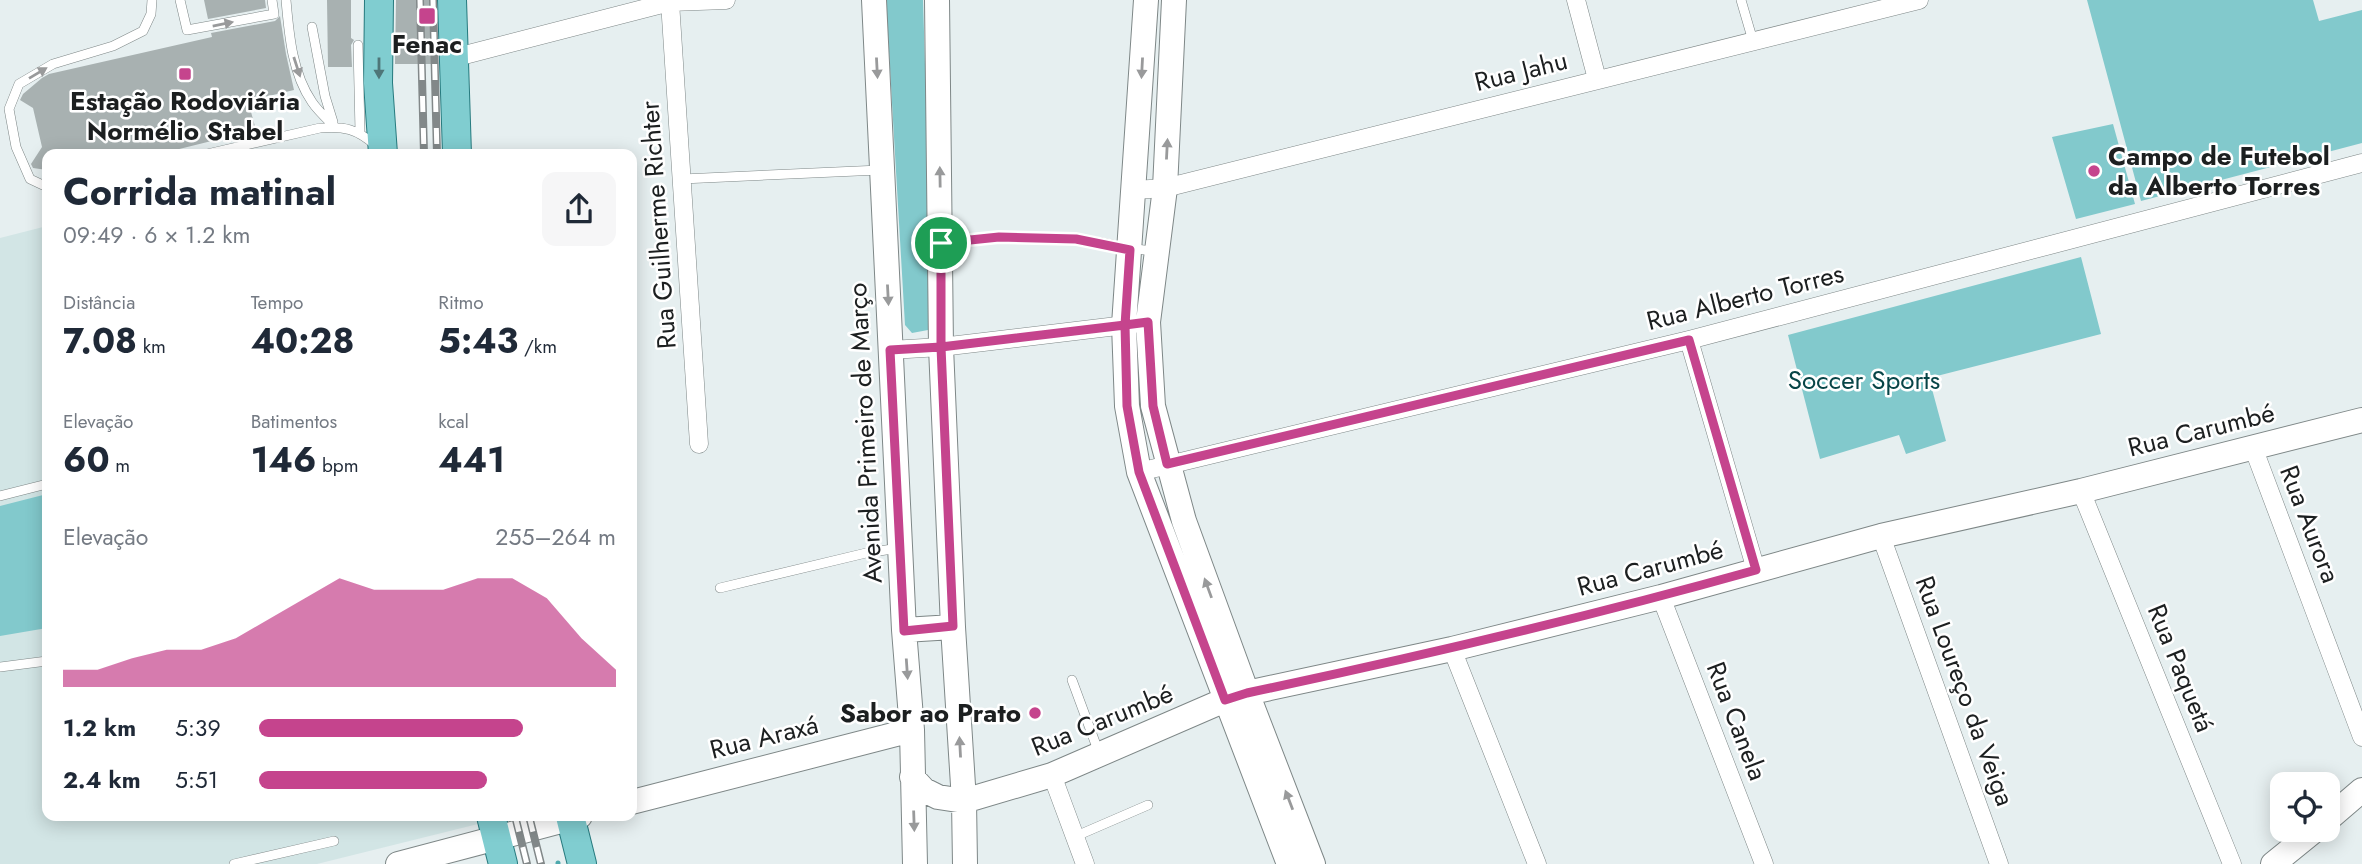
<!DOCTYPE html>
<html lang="pt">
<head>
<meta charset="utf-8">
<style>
	body { margin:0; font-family:Jost,sans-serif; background:#f6f6f7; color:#1f2937; height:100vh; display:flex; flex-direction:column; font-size:26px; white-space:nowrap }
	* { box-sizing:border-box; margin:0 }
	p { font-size:23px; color:#747a83 }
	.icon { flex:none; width:38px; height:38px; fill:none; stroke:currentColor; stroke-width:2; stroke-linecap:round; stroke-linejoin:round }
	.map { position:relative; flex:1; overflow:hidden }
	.side { position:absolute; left:42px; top:149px; width:595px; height:672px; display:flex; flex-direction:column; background:#fff; border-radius:14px; box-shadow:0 4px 18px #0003 }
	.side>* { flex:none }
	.controls { position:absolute; left:2270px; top:772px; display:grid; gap:14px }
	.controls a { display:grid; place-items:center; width:70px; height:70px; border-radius:14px; background:#fff; box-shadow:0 4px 18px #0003; font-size:35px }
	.pin { position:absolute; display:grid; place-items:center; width:60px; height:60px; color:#fff; margin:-30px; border:4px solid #fff; border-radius:50%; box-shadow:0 2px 7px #0007 }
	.round { display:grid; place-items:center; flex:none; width:74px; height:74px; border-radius:14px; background:#f6f6f7 }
	.headline { display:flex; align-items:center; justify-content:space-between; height:119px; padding:0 21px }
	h1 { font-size:38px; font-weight:700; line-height:52px }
	.metrics { display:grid; grid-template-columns:repeat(3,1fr); gap:10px; height:119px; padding:7px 21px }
	.metrics div { display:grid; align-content:center }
	.metrics b { font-size:35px; font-weight:700 }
	.metrics small { font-size:19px; font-weight:400 }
	.metrics p { font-size:19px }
	.chart { height:196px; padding:14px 21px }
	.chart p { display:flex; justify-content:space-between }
	.chart svg { width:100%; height:126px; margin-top:7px; fill:#c5448d; opacity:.7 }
	ul { padding:0 21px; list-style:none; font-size:23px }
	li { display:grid; grid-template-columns:112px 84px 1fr; align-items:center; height:52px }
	li i { height:18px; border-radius:9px; background:#c5448d }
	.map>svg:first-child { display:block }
	.built { fill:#d2e5e5 }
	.green { fill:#82c9cc }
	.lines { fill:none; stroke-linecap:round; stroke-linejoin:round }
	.stream { stroke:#4ea9ad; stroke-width:5 }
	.building { fill:#a8b1b1 }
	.lane-casing { stroke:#7e8787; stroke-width:10 }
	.street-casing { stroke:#7e8787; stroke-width:19 }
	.secondary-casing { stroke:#7e8787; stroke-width:26 }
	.primary-casing { stroke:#267a7e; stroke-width:30 }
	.lane { stroke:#fff; stroke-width:9 }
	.street { stroke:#fff; stroke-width:18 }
	.secondary { stroke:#fff; stroke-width:24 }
	.primary { stroke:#80cdd0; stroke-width:28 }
	.rail-casing { stroke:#828889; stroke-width:8 }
	.rail { stroke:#fff; stroke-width:5; stroke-dasharray:16; stroke-linecap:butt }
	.oneway { fill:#999a9b }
	.oneway2 { fill:#4e7678 }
	.route-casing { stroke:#fff; stroke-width:14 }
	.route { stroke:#c5448d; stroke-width:9 }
	.poi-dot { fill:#c5448d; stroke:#fff; stroke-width:2.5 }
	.labels { text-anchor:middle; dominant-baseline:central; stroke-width:5; stroke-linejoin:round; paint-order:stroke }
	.poi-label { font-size:26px; font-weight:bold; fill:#1c1f20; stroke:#fff }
	.street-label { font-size:26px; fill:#1c1f20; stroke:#fff }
	.park-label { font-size:26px; fill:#074547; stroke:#fff }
</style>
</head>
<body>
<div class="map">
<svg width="2362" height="864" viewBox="0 0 2362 864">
	<rect width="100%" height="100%" fill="#e6eff0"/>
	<path class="built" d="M47,226v590h438l1,6 -169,42h-317v-626z"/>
	<path class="green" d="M886,0h37l10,320 -5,10 -16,3 -7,-8z
		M2087,0h226l6,21 43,-11v133l-221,58z
		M2113,124l22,80 -59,15 -24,-82z
		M2081,257l20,77 -172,44 17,63 -40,13 -7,-19 -79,24 -32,-124z
		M47,494v134l-47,8v-130z"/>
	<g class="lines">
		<path class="stream" d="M558,863v1"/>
	</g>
	<path class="building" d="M204,0h61l1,8 -58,11z
		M327,0h24v38l3,2 -3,5 1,22h-24z
		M396,0h39l2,64h-42z
		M280,16l6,38 8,36 -46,11 8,29 -97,24h-112v16l-14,-2 -2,-4 11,-17 -9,-39 -13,-8 3,-6 19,-16 7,-4 163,-37 -1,-4 64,-12z"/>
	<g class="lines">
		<g class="lane-casing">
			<path id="lane" d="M180,0l7,30 87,-16 -2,-14
				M286,0c3,34 6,73 26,102 6,9 15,17 23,25
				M1741,0l12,41
				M312,27l13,69 8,26
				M358,45l2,87
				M207,154l113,-26c24,-2 37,1 55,17
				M682,179l198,-9
				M47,187l-17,-8 -14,-32 -7,-38 10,-25 34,-20 60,-18 30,-15 8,-17 1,-14
				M942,243c44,-5 87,-7 131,-4 28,2 54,10 81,12
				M0,496l47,-12
				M720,588l146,-35 33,-5
				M0,667l47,-6
				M1072,680l27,73
				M1074,837l74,-32
				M234,864l100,-23"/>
		</g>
		<g class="street-casing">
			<path id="street" d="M1576,0l21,79
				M670,2l29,442
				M453,58l217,-56 56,-2
				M1135,190l30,-2 754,-188
				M1689,340l67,230
				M890,350l51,-3 193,-23
				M2253,447l109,290
				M1139,472l550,-132 673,-177
				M2081,491l151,373
				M1881,536l118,328
				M1661,597l103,267
				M1452,649l85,215
				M1052,775l33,89"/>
		</g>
		<g class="secondary-casing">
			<path id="secondary" d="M874,0l30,630 8,100 3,134
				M937,0l4,347 12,280 11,174 1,63
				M1146,0l-22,325 3,81 12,66 150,392
				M1174,0l-9,188 -17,134 5,84 31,115 63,172 66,171
				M904,630l49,-3
				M912,777l12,13 14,7 26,4 88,-26 173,-75 22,-7 205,-44 209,-52 220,-61 200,-45 281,-71
				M632,802l280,-72
				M2328,819l34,-29
				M398,864l182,-48
				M2273,864l42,-34"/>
		</g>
		<g class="primary-casing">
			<path id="primary" d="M379,0l-1,83 5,71
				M452,0l5,154
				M491,816l12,48
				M570,816l12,48"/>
		</g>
		<use href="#lane" class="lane"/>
		<use href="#street" class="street"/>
		<use href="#secondary" class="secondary"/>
		<use href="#primary" class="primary"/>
		<g class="rail-casing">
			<path id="rail" d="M420,0l4,154
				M433,0l4,154
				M515,816l12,48
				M529,816l12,48"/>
		</g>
		<use href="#rail" class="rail"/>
	</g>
	<defs><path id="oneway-solid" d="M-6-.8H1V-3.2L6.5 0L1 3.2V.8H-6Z" transform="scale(1.75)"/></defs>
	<g class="oneway">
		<use href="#oneway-solid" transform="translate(223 24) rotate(-11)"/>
		<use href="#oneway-solid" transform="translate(297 67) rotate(72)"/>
		<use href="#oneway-solid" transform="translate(877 68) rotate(87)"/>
		<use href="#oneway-solid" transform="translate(1142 68) rotate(93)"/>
		<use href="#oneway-solid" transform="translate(38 73) rotate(-31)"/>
		<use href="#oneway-solid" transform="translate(1167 149) rotate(-87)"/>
		<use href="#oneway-solid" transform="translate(940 177) rotate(-91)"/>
		<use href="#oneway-solid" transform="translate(888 295) rotate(87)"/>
		<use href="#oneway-solid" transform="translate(1208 588) rotate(-110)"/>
		<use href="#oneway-solid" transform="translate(907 669) rotate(86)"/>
		<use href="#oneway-solid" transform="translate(960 747) rotate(-93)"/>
		<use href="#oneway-solid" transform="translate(1289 800) rotate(-111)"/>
		<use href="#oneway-solid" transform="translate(914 821) rotate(88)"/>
	</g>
	<use class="oneway2" href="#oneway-solid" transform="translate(379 68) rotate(90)"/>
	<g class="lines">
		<g class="route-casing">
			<path id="route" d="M941,243v104l12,279 -49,5 -14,-281 51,-3 184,-22 23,-3 5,84 14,58 522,-124 67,230c-168,47 -338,87 -509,123l-22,7 -86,-228 -12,-66 -2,-81 5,-75 -54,-11 -77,-2 -58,6"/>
		</g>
		<use href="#route" class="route"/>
	</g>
	<g class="poi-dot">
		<rect x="418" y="7" width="18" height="18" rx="3.5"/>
		<rect x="178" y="67" width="14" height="14" rx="3.5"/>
		<circle cx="2094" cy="171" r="7"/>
		<circle cx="1035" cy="713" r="7"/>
	</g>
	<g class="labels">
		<g class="poi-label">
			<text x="427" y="44">Fenac</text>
			<text x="185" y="101">Estação Rodoviária<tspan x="185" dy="30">Normélio Stabel</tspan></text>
			<text x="2108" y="156" text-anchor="start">Campo de Futebol<tspan x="2108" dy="30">da Alberto Torres</tspan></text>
			<text x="1021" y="713" text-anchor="end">Sabor ao Prato</text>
		</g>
		<g class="street-label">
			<text transform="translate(1521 71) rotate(-14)">Rua Jahu</text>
			<text transform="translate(658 225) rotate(-94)">Rua Guilherme Richter</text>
			<text transform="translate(1745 297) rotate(-14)">Rua Alberto Torres</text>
			<text transform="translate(2201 430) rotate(-14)">Rua Carumbé</text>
			<text transform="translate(865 433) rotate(-93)">Avenida Primeiro de Março</text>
			<text transform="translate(2310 524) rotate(69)">Rua Aurora</text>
			<text transform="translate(1650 568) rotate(-15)">Rua Carumbé</text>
			<text transform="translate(2181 668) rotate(68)">Rua Paquetá</text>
			<text transform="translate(1965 691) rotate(70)">Rua Loureço da Veiga</text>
			<text transform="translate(1102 720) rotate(-22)">Rua Carumbé</text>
			<text transform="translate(1737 721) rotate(69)">Rua Canela</text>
			<text transform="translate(764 737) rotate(-14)">Rua Araxá</text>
		</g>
		<g class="park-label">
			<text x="1864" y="380">Soccer Sports</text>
		</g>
	</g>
</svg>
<div class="controls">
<a><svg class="icon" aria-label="locate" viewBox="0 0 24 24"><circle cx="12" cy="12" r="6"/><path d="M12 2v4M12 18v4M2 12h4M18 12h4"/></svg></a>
</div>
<div class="pin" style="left:941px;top:243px;background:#1e9e55"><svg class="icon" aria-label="arrive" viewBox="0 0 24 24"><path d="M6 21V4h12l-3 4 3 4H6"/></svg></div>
<section class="side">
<div class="headline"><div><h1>Corrida matinal</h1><p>09:49 · 6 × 1.2 km</p></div><a class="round"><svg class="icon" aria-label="share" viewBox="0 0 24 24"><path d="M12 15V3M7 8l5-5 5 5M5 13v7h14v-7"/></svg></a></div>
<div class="metrics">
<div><p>Distância</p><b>7.08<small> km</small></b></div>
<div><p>Tempo</p><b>40:28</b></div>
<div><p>Ritmo</p><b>5:43<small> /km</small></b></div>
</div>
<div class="metrics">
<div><p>Elevação</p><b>60<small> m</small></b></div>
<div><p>Batimentos</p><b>146<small> bpm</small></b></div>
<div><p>kcal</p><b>441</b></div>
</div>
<div class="chart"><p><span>Elevação</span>255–264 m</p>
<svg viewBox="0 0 160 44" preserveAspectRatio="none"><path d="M0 44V38L10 38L20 34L30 31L40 31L50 27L60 20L70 13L80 6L90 10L100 10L110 10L120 6L130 6L140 13L150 27L160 38V44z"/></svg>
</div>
<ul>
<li><b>1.2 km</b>5:39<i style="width:74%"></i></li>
<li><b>2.4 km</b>5:51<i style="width:64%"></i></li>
</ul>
</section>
</div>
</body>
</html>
